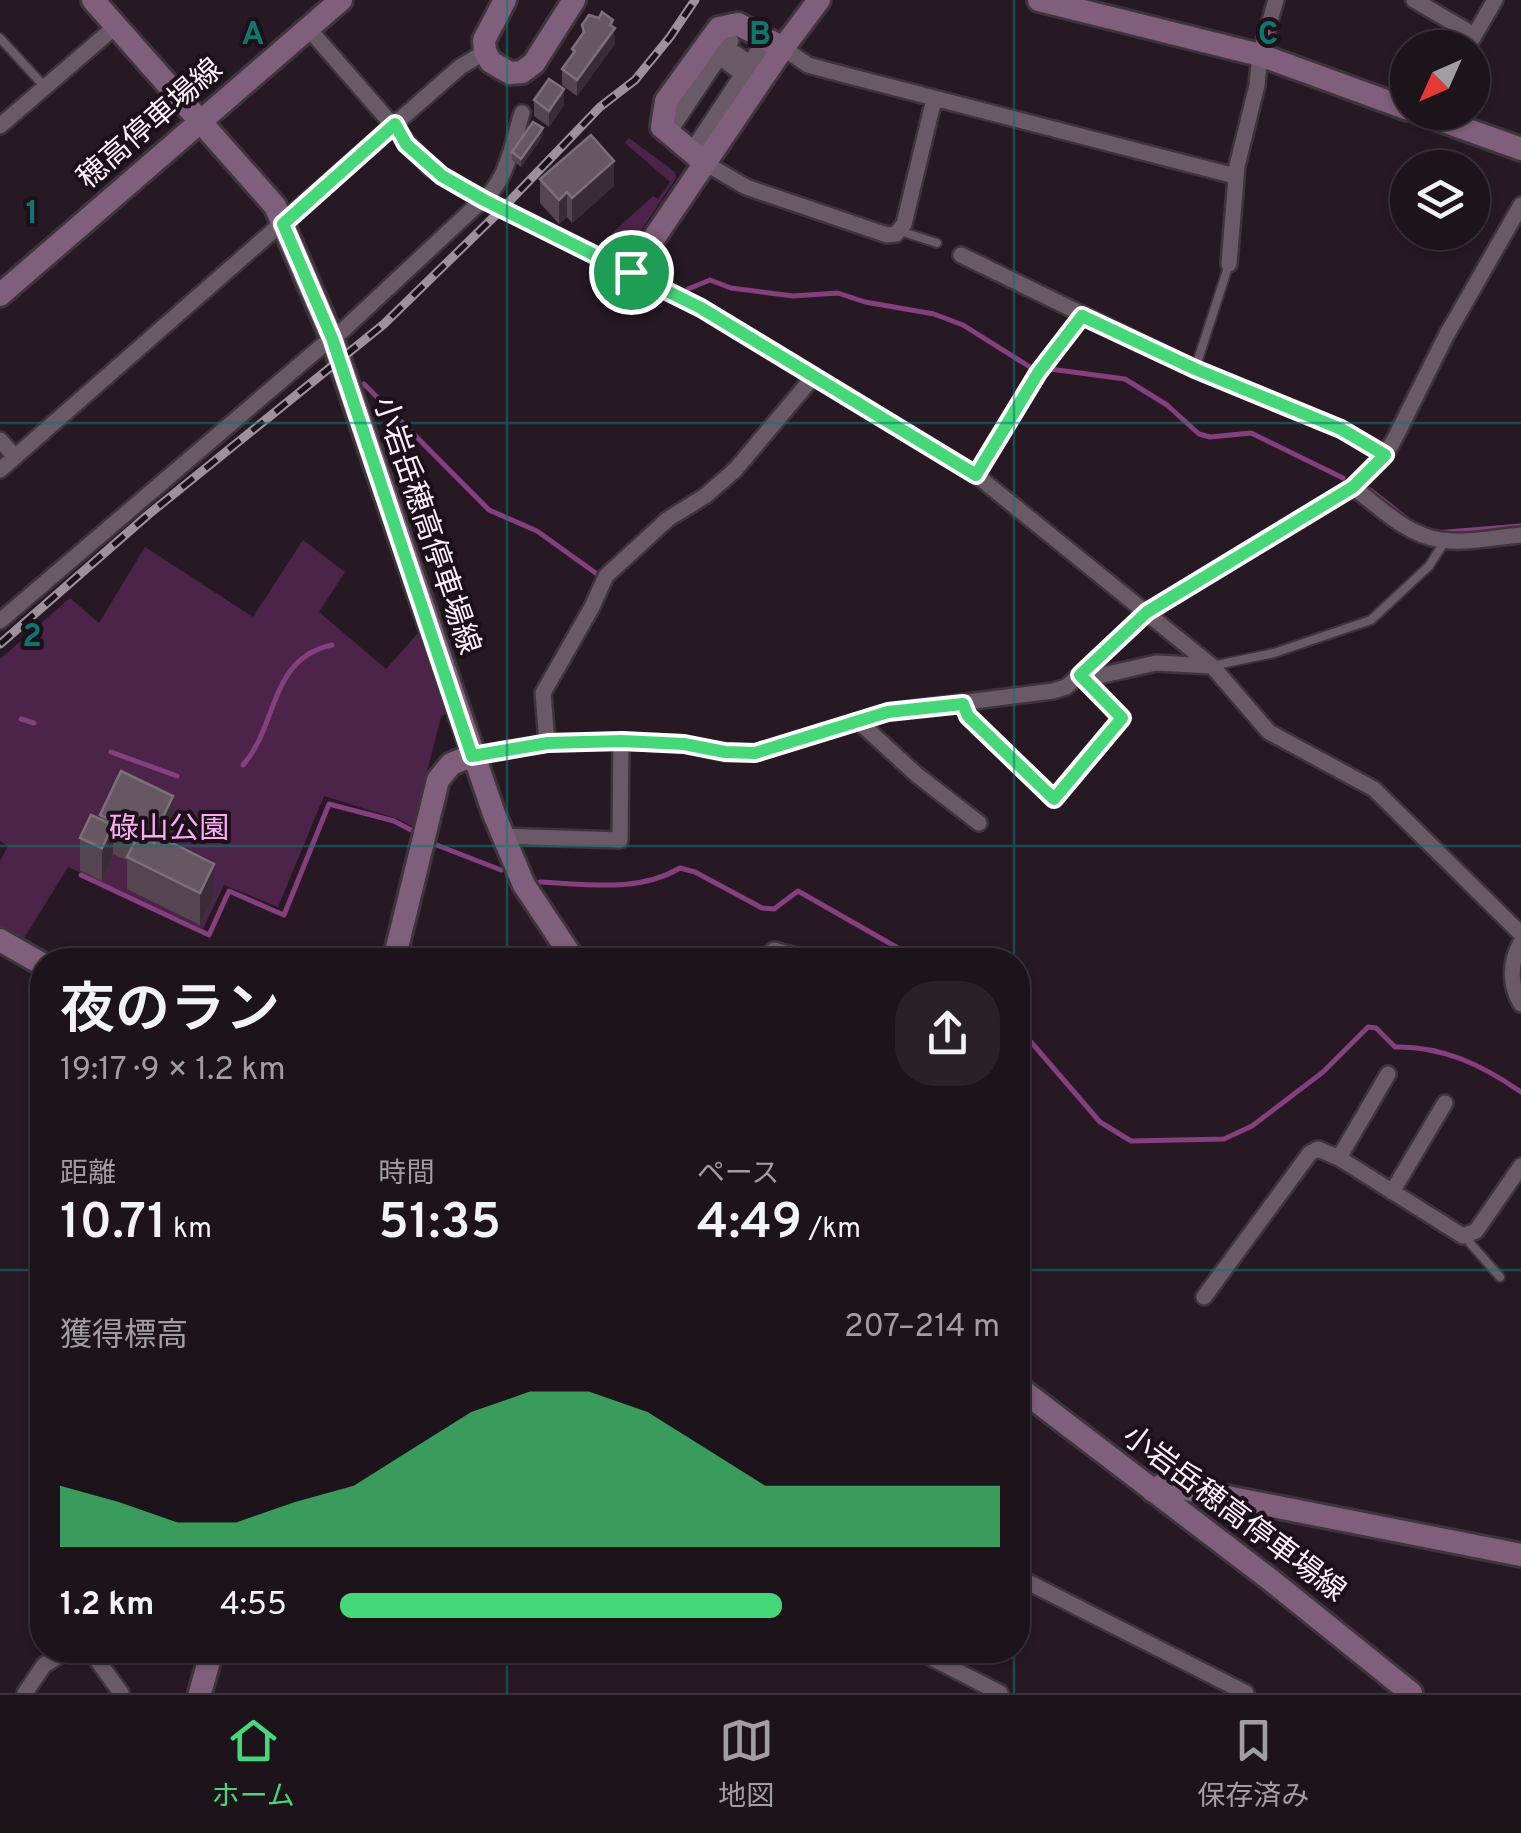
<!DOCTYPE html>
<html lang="ja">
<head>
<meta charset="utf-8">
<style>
	body { margin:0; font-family:Overpass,"Noto Sans JP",sans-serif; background:#292028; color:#f1f3f6; height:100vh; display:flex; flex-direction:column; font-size:38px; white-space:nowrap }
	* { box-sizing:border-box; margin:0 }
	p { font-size:32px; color:#a09ea3 }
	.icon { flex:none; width:55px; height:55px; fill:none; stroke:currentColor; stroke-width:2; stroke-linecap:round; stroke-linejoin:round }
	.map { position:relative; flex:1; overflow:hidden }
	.drawer { position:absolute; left:30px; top:948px; width:1000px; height:715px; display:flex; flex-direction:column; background:#1c131b; border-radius:40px; box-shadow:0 2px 8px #0004,0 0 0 2px #3a323a }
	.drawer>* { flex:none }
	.needle { width:65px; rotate:225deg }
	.buttons { position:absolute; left:1390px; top:30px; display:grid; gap:20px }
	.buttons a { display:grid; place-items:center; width:100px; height:100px; border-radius:50%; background:#1c131b; box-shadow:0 2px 8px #0004,0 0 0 2px #3a323a; font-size:50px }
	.pin { position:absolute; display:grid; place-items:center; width:85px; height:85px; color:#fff; margin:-42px; border:5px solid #fff; border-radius:50%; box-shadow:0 2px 10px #0007 }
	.round { display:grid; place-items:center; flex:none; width:105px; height:105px; border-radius:40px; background:#292028 }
	.overview { display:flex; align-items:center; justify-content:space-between; height:170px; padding:0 30px }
	h1 { font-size:55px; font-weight:600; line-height:75px }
	.stats { display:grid; grid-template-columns:repeat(3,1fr); gap:15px; height:170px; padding:10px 30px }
	.stats div { display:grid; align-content:center }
	.stats b { font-size:50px; font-weight:600 }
	.stats small { font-size:28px; font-weight:400 }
	.stats p { font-size:28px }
	.chart { height:280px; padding:20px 30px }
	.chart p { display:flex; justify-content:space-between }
	.chart svg { width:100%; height:180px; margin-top:10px; fill:#46d779; opacity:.7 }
	ul { padding:0 30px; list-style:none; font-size:32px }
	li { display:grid; grid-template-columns:160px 120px 1fr; align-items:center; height:75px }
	li i { height:25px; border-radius:12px; background:#46d779 }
	.menu { display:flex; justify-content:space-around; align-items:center; height:140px; border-top:2px solid #3a323a; background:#1c131b; font-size:28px; color:#a09ea3 }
	.menu a { display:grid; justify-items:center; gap:5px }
	.menu .current { color:#46d779 }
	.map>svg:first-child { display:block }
	.green { fill:#4d2449 }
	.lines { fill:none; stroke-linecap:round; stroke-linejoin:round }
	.stream { stroke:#853e7e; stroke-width:5 }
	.lane-casing { stroke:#3e343c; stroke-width:12 }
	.street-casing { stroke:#3e343c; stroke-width:20 }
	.secondary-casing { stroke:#3e343c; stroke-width:28 }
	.lane { stroke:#6a5a67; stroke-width:8 }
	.street { stroke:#6a5a67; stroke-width:15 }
	.secondary { stroke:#7f5f7b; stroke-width:22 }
	.rail-casing { stroke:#9d929b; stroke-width:9 }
	.rail { stroke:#1c101b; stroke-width:5; stroke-dasharray:15; stroke-linecap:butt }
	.wall { fill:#544551 }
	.shaded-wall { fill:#3a2c37 }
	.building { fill:#665763; stroke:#7d707a; stroke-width:2.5 }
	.route-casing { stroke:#fff; stroke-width:20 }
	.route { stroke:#46d779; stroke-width:12 }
	.grid { fill:none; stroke:#0f766e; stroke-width:2.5; stroke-opacity:0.55 }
	.labels { text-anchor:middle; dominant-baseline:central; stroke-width:8; stroke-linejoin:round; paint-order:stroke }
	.street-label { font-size:30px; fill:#fbf1f9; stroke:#1c101b }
	.park-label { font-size:30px; fill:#fbabf1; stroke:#1c101b }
	.grid-label { font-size:32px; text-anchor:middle; font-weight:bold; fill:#0f766e; stroke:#1c101b; stroke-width:8; stroke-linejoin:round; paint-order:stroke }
</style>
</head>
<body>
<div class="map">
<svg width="1521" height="1693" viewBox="0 0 1521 1693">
	<rect width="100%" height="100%" fill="#261924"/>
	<path class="green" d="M629,138l46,34 1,6 -48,72 -11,5 -19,-9 55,-50 5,3 12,-17 -45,-39z
		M303,540l42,32 -26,40 67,57 33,-37 27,81 -5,4 -28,110 -15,-8 -74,-23 -46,111 -54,-22 -21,44 -135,-62 -47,76 -21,-13v-69l8,-15 -8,-5v-182l70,-61 29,25 46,-76 108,70z"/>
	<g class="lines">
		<path class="stream" d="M688,289l22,-9 21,8 62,8 45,-3 27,9 69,12 29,11 67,42
			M1050,369l75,10 42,26 32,29 11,3 41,-4 92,45
			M364,384l125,126 48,21 60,43
			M1370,490l37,29
			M1434,533l87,-7
			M21,719l13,4
			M111,752l66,24
			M243,765c35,-39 26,-107 89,-120
			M434,844l67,26
			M81,875l128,60 20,-44 55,24 45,-111 65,17 17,9
			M540,882c47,2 98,11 140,-14l15,4 67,36 12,1 24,-18 121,69
			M1018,1027l82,95 31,19 93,-2 28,-13 71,-54 45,-45 8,1 19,19c48,-1 87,18 126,45"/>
		<g class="lane-casing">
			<path id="lane" d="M0,38l44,48
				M485,201l32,15
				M900,231l37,12
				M1195,369l34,-105
				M976,475l62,-102 44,-58
				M1212,666l62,-13 97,-33 58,-54 16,-25
				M1470,1236v7l30,34
				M40,1524l2,12"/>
		</g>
		<g class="street-casing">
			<path id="street" d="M1414,0l60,35
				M308,28l122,140 54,33
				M726,37l5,4 -4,7 23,15 9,-14 5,11 -54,80 -12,2 45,-68 -24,-17 -44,66 -1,-16 39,-59z
				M783,48l25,17 22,6 405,105
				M1467,48l28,-48
				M0,126l116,-100
				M705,163l41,24 141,48 9,-1 8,-10 30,-125
				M517,216l184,92 275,167 236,191 57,66 105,57 147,145
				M961,255l234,114 146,60 44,26
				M1229,264l8,-98 20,-81 3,-30 16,-55
				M341,332l135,-126c31,-21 35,-58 46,-93
				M0,440l15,17
				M0,470l460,-403 25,-15
				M1353,487l32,-32 9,-15 52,-104 75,-131
				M0,621l323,-276
				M1080,675l19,1 57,-13 56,3
				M963,704l5,12 86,83 68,-81 -42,-43
				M858,721l59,54 62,48
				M547,743l-4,-50 49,-86 14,-31 62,-57 37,-23 30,-26 79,-94
				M471,756l76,-13 74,-2 62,3 42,9h30l133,-41 165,-21 13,-4 14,-12 67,-63 206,-125c27,21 54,48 88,53 25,4 55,-3 80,-5
				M503,836l117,4 1,-99
				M1521,942c-11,20 -12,42 0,62
				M761,960l13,-10 37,10
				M1339,1158l49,-84
				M1392,1192l53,-89
				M1204,1297l106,-144 8,-4 21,9 124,78 13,-5 45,-65
				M1018,1577l228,116
				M90,1650l31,43
				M916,1650l84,43
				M25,1693l19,-28 25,-15"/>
		</g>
		<g class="secondary-casing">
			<path id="secondary" d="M93,0l182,206 57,132 162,476 30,71 50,75
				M505,0l-21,40 1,12 6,10 19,11 12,-1 12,-9 40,-63
				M1039,0l221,55 148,54
				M1418,112l103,37
				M705,163l-43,-36 4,-26 53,-73 19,-4 45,24
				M631,272l152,-224 36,-48
				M0,295l341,-295
				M0,940l42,24
				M394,960l44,-180 13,-16 20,-8
				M1018,1387l254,194 139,112
				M1153,1491l9,-6 14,2 345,68
				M200,1693l12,-43"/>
		</g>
		<use href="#lane" class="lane"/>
		<use href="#street" class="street"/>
		<use href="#secondary" class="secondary"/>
		<g class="rail-casing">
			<path id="rail" d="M0,644l149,-130 235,-190 119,-116 97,-101 35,-27 35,-43 25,-37"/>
		</g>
		<use href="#rail" class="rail"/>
	</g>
	<path class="wall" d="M599,18l14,9 2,17 -38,52 -15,-11v-16l10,-15v-5l10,-15v-9z
		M534,100l30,5 -15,22 -15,-11z
		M543,136l-22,31 -9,-7v-8z
		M540,179l74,7 -42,37 -5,-6 -8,7 -19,-21z
		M100,815l73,13 -6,13 47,56 -14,28 -73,-36v-29l-14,-6v3l-11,24 -22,-11v-32l20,-19z"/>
	<path class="shaded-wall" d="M613,20l2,24 -38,52v-16z
		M564,89v16l-15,22v-16z
		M543,128v8l-22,31v-8z
		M614,161v25l-42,37v-25z
		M567,192v25l-8,7v-24z
		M173,796v32l-19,42 -2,-30z
		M113,825v32l-11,24v-33z
		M214,864v33l-14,28v-32z"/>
	<path class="building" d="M602,12l11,8 -3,5 5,3 -38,52 -15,-11 13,-18 -3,-2 12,-17 -2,-7 7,-10 10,3z
		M549,79l15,10 -15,22 -15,-11z
		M533,122l10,6 -22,31 -9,-7z
		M591,135l23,26 -42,37 -5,-6 -8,8 -19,-21z
		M121,771l52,25 -21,44 -7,-3 9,6 4,-7 56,28 -14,29 -73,-36 12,-23 -39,-19z
		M91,815l22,10 -11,23 -22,-10z"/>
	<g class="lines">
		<g class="route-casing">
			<path id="route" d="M395,124l11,20 36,32 42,24 217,108 275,167 62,-102 44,-57 113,53 146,60 44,26 -32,32 -206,125 -67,63 42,43 -68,81 -86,-83 -5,-12 -75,8 -133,41 -30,-1 -41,-8 -62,-3 -74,2 -76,13 -140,-418 -49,-114z"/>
		</g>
		<use href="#route" class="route"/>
	</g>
	<path class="grid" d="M507,0v960M1014,0v960M0,423h1521M0,846h1521M0,1270h42M1018,1270h503M507,1650v43M1014,1650v43"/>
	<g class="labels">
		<g class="street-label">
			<text transform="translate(151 125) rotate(-41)">穂高停車場線</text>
			<text transform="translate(425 526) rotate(71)">小岩岳穂高停車場線</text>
			<text transform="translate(1233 1515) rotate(37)">小岩岳穂高停車場線</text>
		</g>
		<g class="park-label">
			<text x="169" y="830">碌山公園</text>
		</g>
	</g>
	<g class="grid-label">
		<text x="253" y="44">A</text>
		<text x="760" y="44">B</text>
		<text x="1268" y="44">C</text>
		<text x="32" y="223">1</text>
		<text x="32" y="646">2</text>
	</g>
</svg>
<div class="buttons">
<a><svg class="needle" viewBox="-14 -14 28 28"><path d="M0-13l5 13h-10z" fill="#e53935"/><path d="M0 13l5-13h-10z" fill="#a09ea3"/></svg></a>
<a><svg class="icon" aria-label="layers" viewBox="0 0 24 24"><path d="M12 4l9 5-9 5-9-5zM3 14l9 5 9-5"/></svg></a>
</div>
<div class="pin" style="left:631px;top:272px;background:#1e9e55"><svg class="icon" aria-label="arrive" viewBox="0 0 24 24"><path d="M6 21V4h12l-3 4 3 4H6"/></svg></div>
<section class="drawer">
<div class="overview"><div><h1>夜のラン</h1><p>19:17 · 9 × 1.2 km</p></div><a class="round"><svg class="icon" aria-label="share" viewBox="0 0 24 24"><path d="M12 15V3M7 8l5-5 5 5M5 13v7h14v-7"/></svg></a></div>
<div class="stats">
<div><p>距離</p><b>10.71<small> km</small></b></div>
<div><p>時間</p><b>51:35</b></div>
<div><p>ペース</p><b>4:49<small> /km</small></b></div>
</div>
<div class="chart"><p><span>獲得標高</span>207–214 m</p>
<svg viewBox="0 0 160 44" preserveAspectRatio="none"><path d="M0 44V29L10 33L20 38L30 38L40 33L50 29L60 20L70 11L80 6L90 6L100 11L110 20L120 29L130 29L140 29L150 29L160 29V44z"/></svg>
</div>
<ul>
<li><b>1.2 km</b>4:55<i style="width:67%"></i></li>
</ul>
</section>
</div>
<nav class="menu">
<a class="current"><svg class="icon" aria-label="home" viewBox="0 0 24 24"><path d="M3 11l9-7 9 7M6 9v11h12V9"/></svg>ホーム</a>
<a><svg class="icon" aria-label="map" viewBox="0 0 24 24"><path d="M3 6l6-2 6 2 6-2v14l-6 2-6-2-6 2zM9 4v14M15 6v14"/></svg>地図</a>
<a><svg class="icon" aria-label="saved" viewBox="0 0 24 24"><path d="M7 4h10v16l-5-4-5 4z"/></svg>保存済み</a>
</nav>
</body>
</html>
